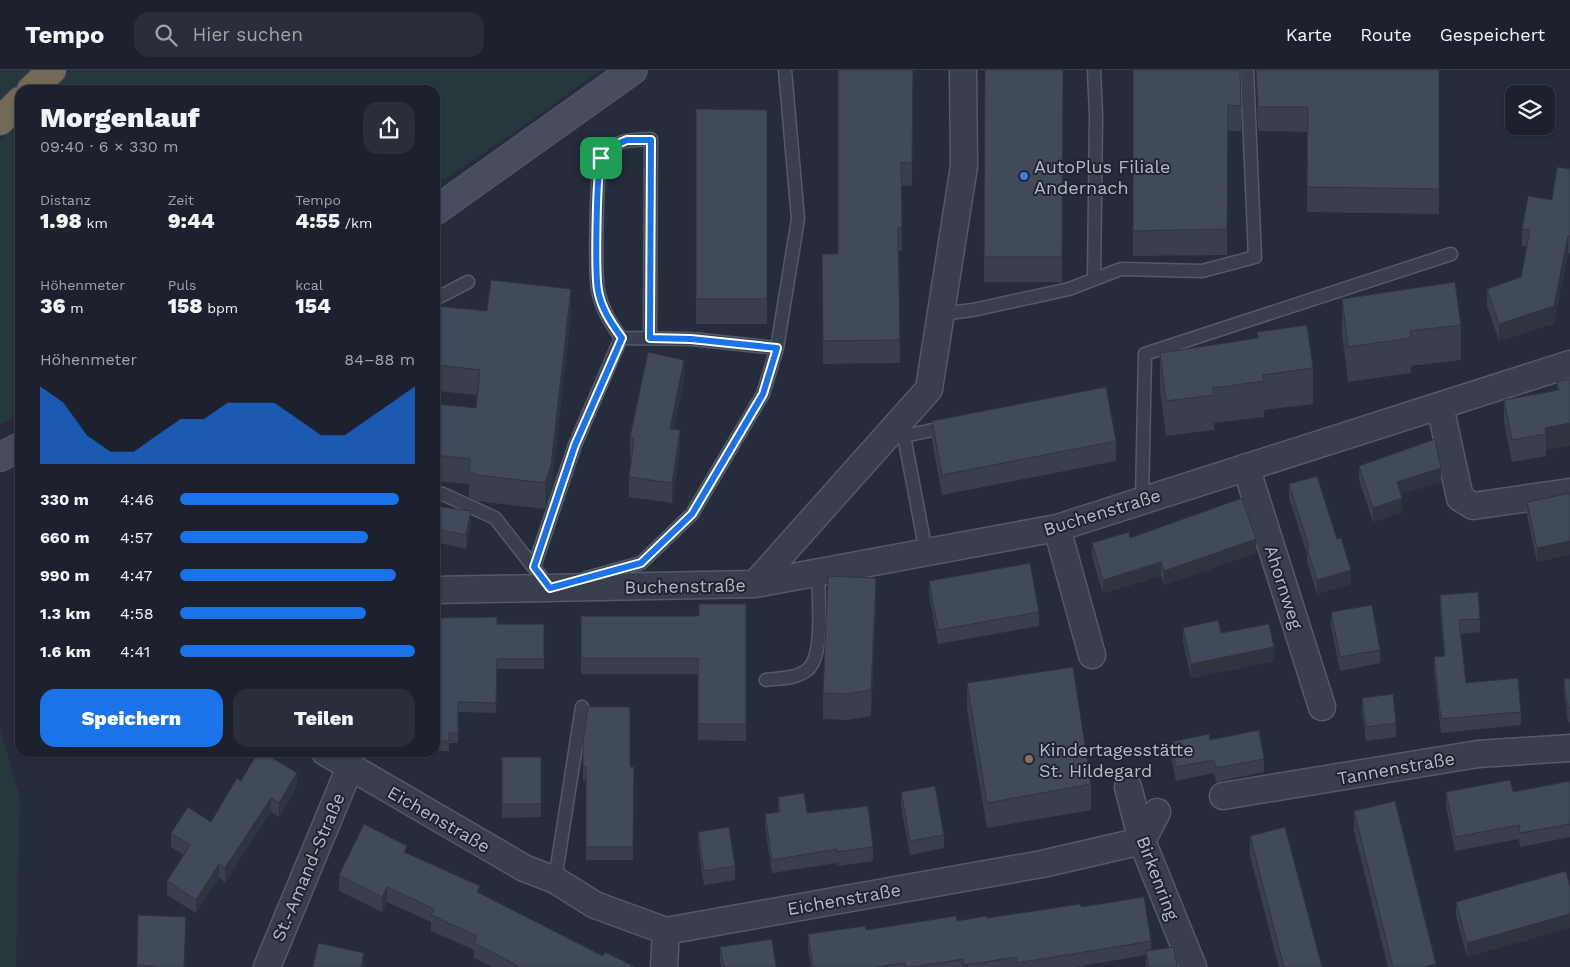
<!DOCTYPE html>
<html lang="de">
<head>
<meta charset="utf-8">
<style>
	body { margin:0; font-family:"Work Sans",sans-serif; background:#292e39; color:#f1f3f6; height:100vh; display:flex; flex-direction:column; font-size:19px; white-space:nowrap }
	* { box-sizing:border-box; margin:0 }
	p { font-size:16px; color:#a0a3aa }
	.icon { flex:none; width:28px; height:28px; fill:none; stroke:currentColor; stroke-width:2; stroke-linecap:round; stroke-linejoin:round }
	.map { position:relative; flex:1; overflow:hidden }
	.sheet { position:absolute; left:15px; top:15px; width:425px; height:672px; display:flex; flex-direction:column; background:#1c212d; border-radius:15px; box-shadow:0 1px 4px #0004,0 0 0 1px #3a3e49 }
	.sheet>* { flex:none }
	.tools { position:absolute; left:1505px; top:15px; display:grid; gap:10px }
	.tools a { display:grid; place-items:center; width:50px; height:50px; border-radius:10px; background:#1c212d; box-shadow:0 1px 4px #0004,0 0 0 1px #3a3e49; font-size:25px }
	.pin { position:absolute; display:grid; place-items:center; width:42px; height:42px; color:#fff; margin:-21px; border-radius:10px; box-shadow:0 2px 8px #0006 }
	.round { display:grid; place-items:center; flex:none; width:52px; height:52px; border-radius:15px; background:#292e39 }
	.head { display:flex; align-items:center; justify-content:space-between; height:85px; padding:0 25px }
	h1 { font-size:28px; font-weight:800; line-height:38px }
	.figures { display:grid; grid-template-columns:repeat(3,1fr); gap:8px; height:85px; padding:5px 25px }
	.figures div { display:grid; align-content:center }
	.figures b { font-size:21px; font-weight:800 }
	.figures small { font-size:14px; font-weight:400 }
	.figures p { font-size:14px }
	.chart { height:140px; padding:10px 25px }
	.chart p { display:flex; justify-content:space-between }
	.chart svg { width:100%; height:90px; margin-top:5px; fill:#1a73e8; opacity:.7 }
	.action { display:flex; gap:10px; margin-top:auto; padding:10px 25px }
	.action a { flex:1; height:58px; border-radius:15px; background:#1a73e8; color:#fff; font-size:20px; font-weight:800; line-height:58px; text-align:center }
	.action a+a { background:#292e39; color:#f1f3f6 }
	ul { padding:0 25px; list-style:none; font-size:16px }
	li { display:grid; grid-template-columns:80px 60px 1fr; align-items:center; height:38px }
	li i { height:12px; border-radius:6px; background:#1a73e8 }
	header { display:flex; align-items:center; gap:30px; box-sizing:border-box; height:70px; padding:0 25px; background:#1c212d; border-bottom:1px solid #3a3e49 }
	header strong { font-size:24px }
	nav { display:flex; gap:28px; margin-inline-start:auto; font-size:18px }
	.search { width:350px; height:45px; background:#292e39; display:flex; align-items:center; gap:12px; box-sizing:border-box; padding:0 18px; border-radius:15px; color:#a0a3aa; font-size:19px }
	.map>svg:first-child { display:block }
	.green { fill:#27383d }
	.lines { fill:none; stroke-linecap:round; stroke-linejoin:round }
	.lane-casing { stroke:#545a67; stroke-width:15 }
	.street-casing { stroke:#545a67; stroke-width:29 }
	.secondary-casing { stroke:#545a67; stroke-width:30 }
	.highway-casing { stroke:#414754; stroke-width:30 }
	.lane { stroke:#393f4c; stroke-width:12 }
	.street { stroke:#393f4c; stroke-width:26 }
	.secondary { stroke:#474d5f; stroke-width:28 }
	.highway { stroke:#726a56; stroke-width:28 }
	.wall { fill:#38404e; fill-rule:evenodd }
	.shaded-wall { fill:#2e3440 }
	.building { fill:#414a5b; stroke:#2e3440 }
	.route-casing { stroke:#fff; stroke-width:10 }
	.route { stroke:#1a73e8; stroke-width:6 }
	.shop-dot { fill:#3f7fe0; stroke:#1e2431; stroke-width:2 }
	.education-dot { fill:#8d6e63; stroke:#1e2431; stroke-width:2 }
	.labels { text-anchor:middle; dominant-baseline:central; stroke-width:4; stroke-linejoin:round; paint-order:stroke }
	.poi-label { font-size:18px; fill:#b5bac7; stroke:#1e2431; text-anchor:start }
	.street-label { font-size:18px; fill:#b5bac7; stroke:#1e2431 }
</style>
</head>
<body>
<header>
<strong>Tempo</strong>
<div class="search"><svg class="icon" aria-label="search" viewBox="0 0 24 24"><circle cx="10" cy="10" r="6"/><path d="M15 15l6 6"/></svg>Hier suchen</div>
<nav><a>Karte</a><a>Route</a><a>Gespeichert</a></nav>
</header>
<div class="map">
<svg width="1570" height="897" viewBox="0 0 1570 897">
	<rect width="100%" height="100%" fill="#252c3c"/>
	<path class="green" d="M0,0h38l-38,39z
		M71,0h529l-69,51 -96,64v-95h-388z
		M20,46v300l-20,8v-281z
		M0,658l20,70 -4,169h-16z"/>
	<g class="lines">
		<g class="lane-casing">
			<path id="lane" d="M1094,209l2,-164 -2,-45
				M435,229l33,-17
				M941,244l32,-4 96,-21 52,-20 81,2 53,-14 -8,-187
				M621,268c-10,-15 -20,-30 -23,-48 -3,-16 -2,-125 4,-134 13,-17 30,-16 49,-17l-1,199
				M777,278l21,-129 -13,-149
				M435,423l8,1 52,24 55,70
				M1142,430l3,-146 306,-100
				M926,482l-22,-116 43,-9
				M534,497l41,-122 46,-107 70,1 86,9 -14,46 -71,120 -51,49 -54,15
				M766,610c13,-2 30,-1 41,-10 18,-13 11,-76 11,-97
				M555,810l27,-173"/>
		</g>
		<g class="street-casing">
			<path id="street" d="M1440,336l20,92 13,8 97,-14
				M1246,397l76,240
				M1057,458l35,127
				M755,514l174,-195 35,-223 -1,-96
				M435,520l320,-6 302,-56 513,-164
				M325,682l199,116 31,12 40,25 71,26 376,-67 100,-23 15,-29
				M1128,717l14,54 51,126
				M1223,726l255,-42 92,-6
				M267,897l83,-200
				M664,897l2,-36"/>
		</g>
		<g class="secondary-casing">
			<path id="secondary" d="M435,141l198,-141
				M0,387l20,-10"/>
		</g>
		<g class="highway-casing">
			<path id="highway" d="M31,20l21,-20
				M0,51l20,-20"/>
		</g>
		<use href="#lane" class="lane"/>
		<use href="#street" class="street"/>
		<use href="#secondary" class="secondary"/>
		<use href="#highway" class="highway"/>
	</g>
	<path class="wall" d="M913,0l-1,116 -11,-1 1,66h-3l1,112 -77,1 -1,-87 16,-23z
		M985,0h78l-1,212h-78z
		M1133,0l108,36v25h-13l-1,124 -94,1z
		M1256,0h183v144l-132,-2v-80l-49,-1z
		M696,39l71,1v214h-71z
		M1570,99v85l-2,-1 -14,70 -55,18 -12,-35v-17l34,-12 6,-30 -5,-1v-17l30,-29z
		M1342,229l119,26v35l-50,6v7l-63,9 -6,-48z
		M435,236l52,5 84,4 -20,176 -6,18 -68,-8 -8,-4v-13l-34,-3zM438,321l39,4 -1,13 -39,-4z
		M1257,262l56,36v36l-49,6v7l-50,6v7l-48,6 -6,-47v-36l97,-15z
		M1570,309v66l-24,5v6l-34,6 -8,-40v-22l53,-10v-8z
		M684,310l-10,49 6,21 -8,53 -43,-6v-20l3,-19 -2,-1v-20z
		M932,351l184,20v20l-174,34 -10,-54z
		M1359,396l82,16 -40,12 1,18 -29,10 -14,-42z
		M1289,414l62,100 -34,10 -10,-32v-8l-18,-56z
		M1570,423l-33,69 -10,-46v-14z
		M435,436l36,18 -5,25 -31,-7z
		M1130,468l126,15 -92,32 -3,-9 -58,17 -11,-36v-14z
		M929,511l110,31v14l-101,18 -9,-49z
		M1440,525l40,24v13l-19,2 5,49 55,29v13l-80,8 -7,-63v-13l10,-1 -4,-47z
		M746,534v137l-48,-1v-66h-117v-58h118z
		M876,534l-5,112 -24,4 -24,-1v-26z
		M1331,542l49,38v13l-40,8 -9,-45z
		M435,548l62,6h47v45h-47l-1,44 -38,-1v31h-9v8h-14z
		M1183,558l38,5 53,28 -83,17 -8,-37z
		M1570,608v44h-2l-4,-30v-13z
		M967,613l124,101v26l-104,18 -20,-119z
		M1362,628l34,25v14l-30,4 -4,-29z
		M583,670l47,27h4l-1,93h-47v-79h-3z
		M1210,670l54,19v13l-48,10 -2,-9 -38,8 -5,-25v-14z
		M502,687h39v60l-39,1z
		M1570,711v56l-50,10 -1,-8 -64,12 -9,-45v-14h67z
		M297,716l-18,31 -8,-5 -46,70 -6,-4 -23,35 -29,-18v-14l17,-26 -13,-8v-14l40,-11z
		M901,722l43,43v13l-34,7 -9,-49z
		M778,727l95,50v14l-36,5v-3l-65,10 -7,-45v-14l13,-2z
		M1354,741l82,156h-48l-34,-136z
		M698,762l37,34v14l-31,5 -6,-40z
		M1250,766l72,131h-43l-29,-111z
		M407,783l73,40 123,63 32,11h-143l-18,-9v-8l-43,-19v-9l-44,-20 -5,10 -43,-21v-16z
		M1566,801l-99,86 -11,-41v-14z
		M1081,837l70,34v9l26,17h-31v-12l-70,12h-265l-3,-19v-14l58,-4 121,-12z
		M138,845l47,52h-48z
		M720,877l56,20h-55l-1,-6z"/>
	<path class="shaded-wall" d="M1568,166v17l-14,70 -55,18v-17z
		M571,219v26l-20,176 -6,18v-26z
		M684,290v20l-14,69v-20z
		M438,295v26l-3,33v-26z
		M1570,353v22l-24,5v-16l-1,-6z
		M680,360v20l-8,53v-20z
		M1441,398v14l-44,13v-13z
		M1402,428v14l-29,10v-14z
		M471,441v13l-5,25v-14z
		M1256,469v14l-92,32v-14z
		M1570,471v14l-33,7v-14z
		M1161,492v14l-58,17v-13z
		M1351,500v14l-34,10v-14z
		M876,508v26l-5,112v-26z
		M1274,577v14l-83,17v-14z
		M297,703v13l-18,31v-14z
		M271,728v14l-46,70v-14z
		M219,794v14l-23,35v-13z
		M387,817v15l-5,10v-15z
		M1570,844v14l-103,29v-14z
		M364,883v14h-3z
		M1436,894v3h-13z"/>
	<path class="building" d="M838,0h75l-1,93 -11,-1 1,66h-4l2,112 -77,1 -1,-87h16z
		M985,0h78l-1,187h-78z
		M1133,0h107l1,36 -13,-1 -1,124 -94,2z
		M1256,0h183v119l-132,-2 1,-80h-50z
		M696,39l71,1v189h-71z
		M1557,97l13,2v68l-2,-1 -14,70 -55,18 -12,-35 34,-12 9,-47 -8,-1 6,-33 24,4z
		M491,210l80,9 -20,176 -6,18 -68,-8 -8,-4 1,-12 -35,-4v-51l41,4 4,-38 -42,-5 -3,33v-92l52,5z
		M1455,212l6,43 -51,6 1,7 -63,9 -6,-48z
		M1307,255l6,43 -50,7 1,6 -51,7 1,7 -48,6 -6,-48 98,-15 -1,-6z
		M648,282l36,8 -14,69 10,1 -8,53 -43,-6 5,-39 -4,-1z
		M1570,309v44l-25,5 1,6 -34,6 -8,-40 55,-10 -2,-8z
		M1106,317l10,54 -174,34 -10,-54z
		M1435,369l6,29 -44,14 5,16 -29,10 -14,-42z
		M1317,406l20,63 4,-1 10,32 -34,10 -10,-32 2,-1 -20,-63z
		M1570,423v48l-33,7 -10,-46z
		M1242,428l14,41 -92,32 -3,-9 -58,18 -11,-37 37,-11 1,6z
		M435,436l36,5 -5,24 -31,-6z
		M1030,493l9,49 -101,18 -9,-49z
		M828,506l48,2 -5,112 -24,4 -24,-1z
		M1478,522l2,27 -21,1 7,63 52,-5 3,34 -80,7 -7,-62 11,-1 -5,-61z
		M699,534h47v120h-48v-66h-117v-42h118z
		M1372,535l8,45 -40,7 -9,-45z
		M497,547v7h47v35h-47l-1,44 -38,-1v31h-9v8h-14v-123z
		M1218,550l3,13 48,-9 5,23 -83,17 -8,-36z
		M1073,597l18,117 -104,19 -20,-120z
		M1570,608v30h-2l-4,-29z
		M1393,624l3,29 -30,4 -4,-29z
		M588,637h42v60h4l-1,80h-47v-80h-3v-27z
		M1259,660l5,29 -48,9 -2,-8 -38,7 -5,-25 38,-8 1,6z
		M258,682h5l34,21 -18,30 -8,-5 -46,70 -6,-4 -23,36 -29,-19 23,-36 -19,-12 17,-26 23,15 26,-44 4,3z
		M502,687h39v47h-39z
		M1510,710l3,12 57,-11v43l-50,9 -1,-8 -64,12 -9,-45z
		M935,716l9,49 -34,6 -9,-49z
		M804,723l3,20 61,-7 5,41 -36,5v-3l-65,11 -7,-46 15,-2 -2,-15z
		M1395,731l41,163 -13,3h-30l-39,-156z
		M364,754l43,22 -3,6 76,34 -3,6 126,64 2,-4 30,15h-115l-46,-24 3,-7 -46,-21 3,-6 -47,-22 -5,10 -43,-22z
		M729,757l6,39 -31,5 -6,-39z
		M1285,757l37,140h-38l-34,-131z
		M1566,801l4,16v27l-103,29 -11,-41z
		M1144,827l7,44 -134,22 -1,-6 -52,8 -1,-6 -51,8h-6l-1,-4 -30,4h-62l-5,-33 57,-8 1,4 90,-14 1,5 30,-5v2l93,-14 1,3z
		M138,845l48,2 -2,50h-29v-1l-18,-1z
		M772,869l4,28h-52l-4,-20z
		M318,873l46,10 -3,14h-48z
		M1174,877l3,20h-28l-3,-16z"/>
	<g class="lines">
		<g class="route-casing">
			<path id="route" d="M627,70h24l-1,198 41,1 86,9 -14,46 -71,120 -51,49 -91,25 -16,-21 41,-122 47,-107c-11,-15 -21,-30 -24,-48 -3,-16 -2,-124 4,-134 7,-9 15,-12 25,-16z"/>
		</g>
		<use href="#route" class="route"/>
	</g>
	<circle class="shop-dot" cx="1024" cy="106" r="5"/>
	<circle class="education-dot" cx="1029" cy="689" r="5"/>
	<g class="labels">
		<g class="poi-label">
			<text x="1034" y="96">AutoPlus Filiale<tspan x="1034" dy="21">Andernach</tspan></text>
			<text x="1039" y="679">Kindertagesstätte<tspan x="1039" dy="21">St. Hildegard</tspan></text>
		</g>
		<g class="street-label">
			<text transform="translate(1102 442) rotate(-17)">Buchenstraße</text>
			<text transform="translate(685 516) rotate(-1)">Buchenstraße</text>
			<text transform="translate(1284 517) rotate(72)">Ahornweg</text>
			<text transform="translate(1396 698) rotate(-10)">Tannenstraße</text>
			<text transform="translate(439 749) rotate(30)">Eichenstraße</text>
			<text transform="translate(308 797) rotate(-67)">St.-Amand-Straße</text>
			<text transform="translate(1158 808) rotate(69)">Birkenring</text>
			<text transform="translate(844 829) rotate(-10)">Eichenstraße</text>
		</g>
	</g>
</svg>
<div class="tools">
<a><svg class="icon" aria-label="layers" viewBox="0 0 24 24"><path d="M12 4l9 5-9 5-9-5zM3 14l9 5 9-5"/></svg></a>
</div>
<div class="pin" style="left:601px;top:88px;background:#1e9e55"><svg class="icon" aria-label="arrive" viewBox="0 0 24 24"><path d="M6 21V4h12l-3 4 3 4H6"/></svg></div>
<section class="sheet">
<div class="head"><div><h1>Morgenlauf</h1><p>09:40 · 6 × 330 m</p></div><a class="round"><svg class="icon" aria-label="share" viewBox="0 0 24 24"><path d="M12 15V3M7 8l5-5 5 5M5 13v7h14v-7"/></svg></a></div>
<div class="figures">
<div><p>Distanz</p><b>1.98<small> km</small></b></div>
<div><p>Zeit</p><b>9:44</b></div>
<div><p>Tempo</p><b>4:55<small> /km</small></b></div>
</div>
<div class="figures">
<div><p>Höhenmeter</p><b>36<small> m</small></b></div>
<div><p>Puls</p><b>158<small> bpm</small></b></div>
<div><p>kcal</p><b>154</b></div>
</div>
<div class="chart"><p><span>Höhenmeter</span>84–88 m</p>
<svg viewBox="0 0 160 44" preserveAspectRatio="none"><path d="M0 44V6L10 14L20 30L30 38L40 38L50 30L60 22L70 22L80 14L90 14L100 14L110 22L120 30L130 30L140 22L150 14L160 6V44z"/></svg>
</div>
<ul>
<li><b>330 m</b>4:46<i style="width:93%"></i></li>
<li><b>660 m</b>4:57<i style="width:80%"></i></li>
<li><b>990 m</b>4:47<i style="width:92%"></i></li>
<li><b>1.3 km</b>4:58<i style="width:79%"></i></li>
<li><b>1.6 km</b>4:41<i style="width:100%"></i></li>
</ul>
<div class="action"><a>Speichern</a><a>Teilen</a></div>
</section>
</div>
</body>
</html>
